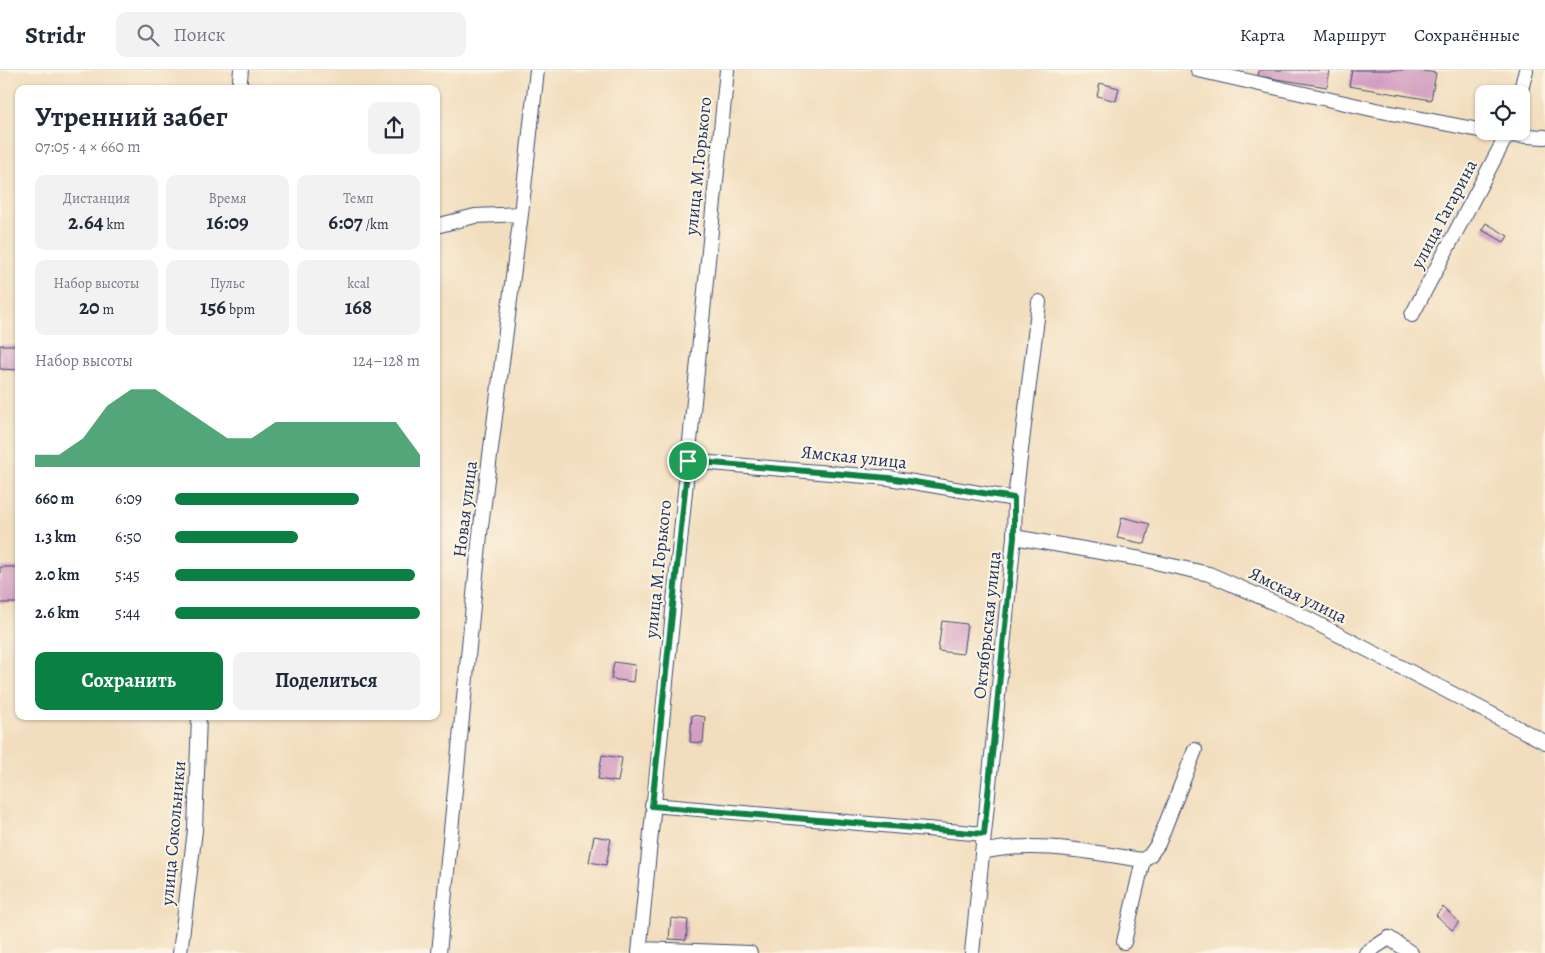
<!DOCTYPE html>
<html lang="ru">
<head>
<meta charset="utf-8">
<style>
	body { margin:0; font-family:Alegreya,serif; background:#f2f2f3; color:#1f2937; height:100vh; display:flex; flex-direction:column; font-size:19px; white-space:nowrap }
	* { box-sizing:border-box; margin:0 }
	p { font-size:16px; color:#747a83 }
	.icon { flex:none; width:28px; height:28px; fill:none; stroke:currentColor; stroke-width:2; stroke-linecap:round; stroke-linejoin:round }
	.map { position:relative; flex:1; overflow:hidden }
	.sheet { position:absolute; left:15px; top:15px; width:425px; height:635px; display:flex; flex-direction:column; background:#fff; border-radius:10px; box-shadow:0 1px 4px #0004 }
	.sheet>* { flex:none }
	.controls { position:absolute; left:1475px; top:15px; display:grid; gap:10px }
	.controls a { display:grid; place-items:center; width:55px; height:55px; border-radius:10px; background:#fff; box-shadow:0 1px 4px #0004; font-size:25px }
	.pin { position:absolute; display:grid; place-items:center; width:42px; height:42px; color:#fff; margin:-21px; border:2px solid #fff; border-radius:50%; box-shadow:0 1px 5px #0007 }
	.round { display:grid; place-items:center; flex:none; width:52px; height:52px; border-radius:10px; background:#f2f2f3 }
	.overview { display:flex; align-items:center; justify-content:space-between; height:85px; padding:0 20px }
	h1 { font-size:28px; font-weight:600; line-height:38px }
	.metrics { display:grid; grid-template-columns:repeat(3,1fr); gap:8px; height:85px; padding:5px 20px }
	.metrics div { display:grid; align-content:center; border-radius:10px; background:#f2f2f3; text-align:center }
	.metrics b { font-size:21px; font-weight:600 }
	.metrics small { font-size:14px; font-weight:400 }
	.metrics p { font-size:14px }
	.chart { height:140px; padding:10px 20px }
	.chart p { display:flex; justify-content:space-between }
	.chart svg { width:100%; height:90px; margin-top:5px; fill:#0b8043; opacity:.7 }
	.button { display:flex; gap:10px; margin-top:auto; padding:10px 20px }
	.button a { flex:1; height:58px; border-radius:10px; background:#0b8043; color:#fff; font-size:20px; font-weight:600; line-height:58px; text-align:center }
	.button a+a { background:#f2f2f3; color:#1f2937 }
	ul { padding:0 20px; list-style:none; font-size:16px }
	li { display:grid; grid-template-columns:80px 60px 1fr; align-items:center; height:38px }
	li i { height:12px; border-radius:6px; background:#0b8043 }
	header { display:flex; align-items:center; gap:30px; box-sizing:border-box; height:70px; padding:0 25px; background:#fff; border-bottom:1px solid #e0e1e3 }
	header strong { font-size:24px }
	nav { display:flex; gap:28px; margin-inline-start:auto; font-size:18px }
	.search { width:350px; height:45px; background:#f2f2f3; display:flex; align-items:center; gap:12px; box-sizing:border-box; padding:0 18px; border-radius:10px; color:#747a83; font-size:19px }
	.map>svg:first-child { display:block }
	.building { fill:#d39ec1 }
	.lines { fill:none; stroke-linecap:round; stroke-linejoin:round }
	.minor-casing { stroke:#3b496c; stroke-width:16 }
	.minor { stroke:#fff; stroke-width:14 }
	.route-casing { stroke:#fff; stroke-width:10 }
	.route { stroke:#0b8043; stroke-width:6 }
	.labels { text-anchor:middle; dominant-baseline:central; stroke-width:4; stroke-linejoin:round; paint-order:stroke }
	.street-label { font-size:18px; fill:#1b2f5e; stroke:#fcf5e5 }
</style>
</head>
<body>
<header>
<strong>Stridr</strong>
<div class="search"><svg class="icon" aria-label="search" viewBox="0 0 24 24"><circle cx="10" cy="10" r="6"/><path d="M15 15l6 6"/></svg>Поиск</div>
<nav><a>Карта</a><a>Маршрут</a><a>Сохранённые</a></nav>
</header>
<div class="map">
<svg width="1545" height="883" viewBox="0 0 1545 883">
	<rect width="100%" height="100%" fill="#fcf5e5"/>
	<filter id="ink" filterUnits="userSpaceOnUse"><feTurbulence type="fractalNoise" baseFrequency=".02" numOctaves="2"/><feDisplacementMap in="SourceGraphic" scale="10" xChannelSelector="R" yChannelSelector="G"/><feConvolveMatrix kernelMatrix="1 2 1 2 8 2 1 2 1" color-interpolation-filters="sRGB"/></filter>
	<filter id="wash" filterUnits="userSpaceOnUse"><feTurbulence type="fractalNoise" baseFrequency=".0096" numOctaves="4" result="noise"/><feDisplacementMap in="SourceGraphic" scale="20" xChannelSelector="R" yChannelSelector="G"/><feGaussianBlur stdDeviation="1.12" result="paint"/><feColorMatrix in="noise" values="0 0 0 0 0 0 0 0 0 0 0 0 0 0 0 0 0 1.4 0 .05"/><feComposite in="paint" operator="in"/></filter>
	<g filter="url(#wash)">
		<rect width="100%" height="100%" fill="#f2debe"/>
		<g id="blocks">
			<path class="building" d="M1259,0h71l-3,17 -69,-11z
				M1352,0h65l19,3 -5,27 -82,-14z
				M1100,13l19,5 -3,13 -19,-5z
				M1486,153l22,13 -4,6 -22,-12z
				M0,275h19v25l-19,-1z
				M1122,447l28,7 -5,20 -28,-6z
				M0,497h19v36h-19z
				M942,551l25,3 -4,30 -25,-3z
				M614,592l21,3 -2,17 -22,-3z
				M692,645l13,2 -2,26 -13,-1z
				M602,685l20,3 -4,24 -20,-3z
				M594,766l17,3 -5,26 -17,-3z
				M1443,837l16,15 -7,8 -16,-15z
				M671,848l17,2 -2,20 -17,-1z"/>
		</g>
	</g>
	<g filter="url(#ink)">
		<use href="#blocks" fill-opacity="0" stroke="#3b496c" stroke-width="1"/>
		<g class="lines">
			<g class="minor-casing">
				<path id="minor" d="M1198,0l178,40 108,21
					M239,19l2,-19
					M1520,24l6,-24
					M1487,61l21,4 37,2
					M436,156l39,-10 46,-2
					M1412,245l97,-184
					M688,391l201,17 126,21
					M1014,467l127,22 68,15 84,37 252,131
					M652,735l332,29
					M982,782c54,-12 107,0 161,8
					M1124,872l19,-82 7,-5 8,-11 37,-94
					M640,879l110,4
					M180,883l15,-123 4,-114
					M439,883l41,-419 41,-320 16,-144
					M639,883l88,-883
					M972,883l42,-416 1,-38 24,-197
					M1366,883l23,-15 22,15"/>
			</g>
			<use href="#minor" class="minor"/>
		</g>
	</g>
	<g class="lines" filter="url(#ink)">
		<g class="route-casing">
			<path id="route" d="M688,391l201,17 125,20v39l-30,297 -332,-28z"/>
		</g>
		<use href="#route" class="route"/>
	</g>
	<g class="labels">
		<g class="street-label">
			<text transform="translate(698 96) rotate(-84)">улица М.Горького</text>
			<text transform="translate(1444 144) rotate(-62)">улица Гагарина</text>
			<text transform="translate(854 387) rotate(6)">Ямская улица</text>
			<text transform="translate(465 439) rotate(-83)">Новая улица</text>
			<text transform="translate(658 499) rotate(-84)">улица М.Горького</text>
			<text transform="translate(1298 525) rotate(26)">Ямская улица</text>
			<text transform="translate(987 555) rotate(-84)">Октябрьская улица</text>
			<text transform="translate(173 763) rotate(-85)">улица Сокольники</text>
		</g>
	</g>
</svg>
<div class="controls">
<a><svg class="icon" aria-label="locate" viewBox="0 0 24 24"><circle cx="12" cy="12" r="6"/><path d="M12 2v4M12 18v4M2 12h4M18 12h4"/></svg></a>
</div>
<div class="pin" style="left:688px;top:391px;background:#1e9e55"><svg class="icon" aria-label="arrive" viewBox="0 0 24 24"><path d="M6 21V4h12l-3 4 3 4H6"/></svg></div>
<section class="sheet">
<div class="overview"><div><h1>Утренний забег</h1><p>07:05 · 4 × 660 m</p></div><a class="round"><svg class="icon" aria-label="share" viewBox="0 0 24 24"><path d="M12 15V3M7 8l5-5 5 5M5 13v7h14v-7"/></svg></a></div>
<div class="metrics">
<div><p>Дистанция</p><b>2.64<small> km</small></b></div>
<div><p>Время</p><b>16:09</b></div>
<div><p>Темп</p><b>6:07<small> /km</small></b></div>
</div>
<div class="metrics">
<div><p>Набор высоты</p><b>20<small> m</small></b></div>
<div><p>Пульс</p><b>156<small> bpm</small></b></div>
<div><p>kcal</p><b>168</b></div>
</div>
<div class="chart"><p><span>Набор высоты</span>124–128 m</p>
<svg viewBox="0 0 160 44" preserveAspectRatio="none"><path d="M0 44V38L10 38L20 30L30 14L40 6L50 6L60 14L70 22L80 30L90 30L100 22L110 22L120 22L130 22L140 22L150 22L160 38V44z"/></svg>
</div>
<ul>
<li><b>660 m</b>6:09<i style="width:75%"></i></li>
<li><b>1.3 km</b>6:50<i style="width:50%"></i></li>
<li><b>2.0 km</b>5:45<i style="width:98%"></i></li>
<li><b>2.6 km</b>5:44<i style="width:100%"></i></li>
</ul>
<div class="button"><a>Сохранить</a><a>Поделиться</a></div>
</section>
</div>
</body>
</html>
